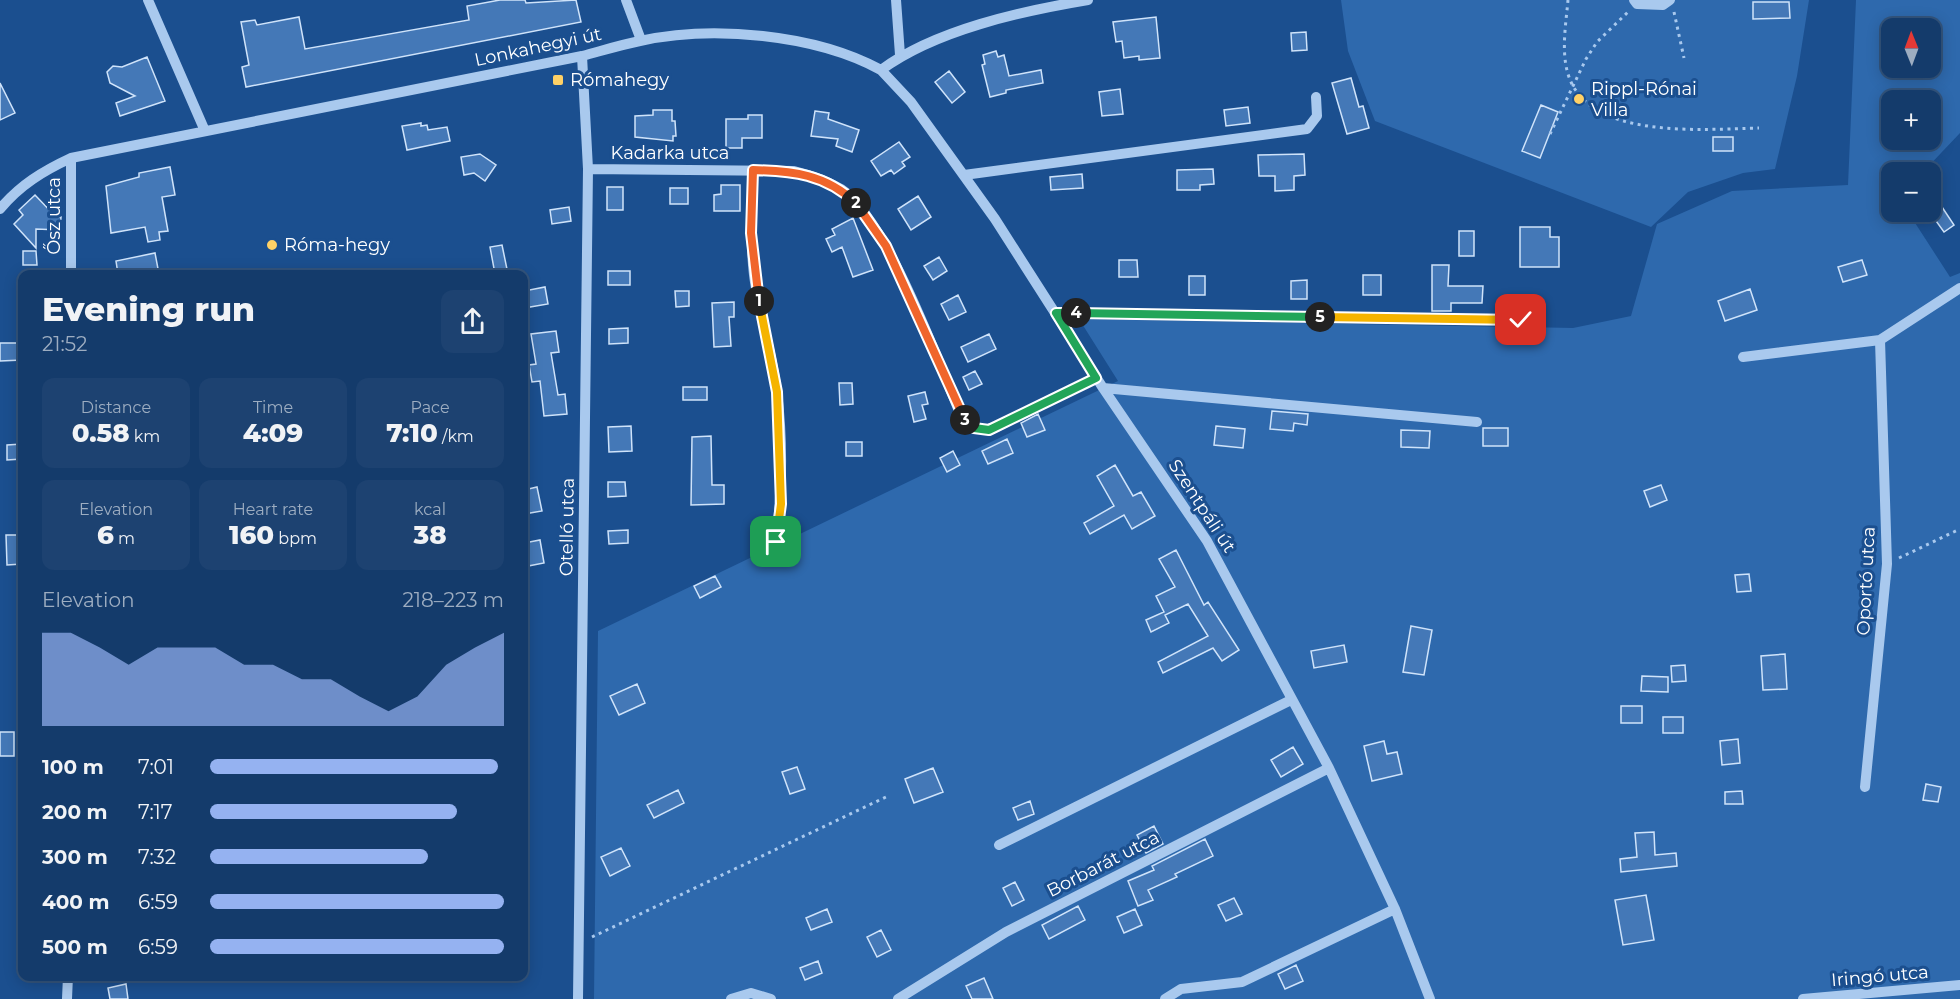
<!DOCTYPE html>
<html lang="en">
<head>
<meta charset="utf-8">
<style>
	body { margin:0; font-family:Montserrat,sans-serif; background:#1d4271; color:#f1f3f6; height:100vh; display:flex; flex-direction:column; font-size:22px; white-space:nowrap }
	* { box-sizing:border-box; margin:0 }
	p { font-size:20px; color:#9dadc1 }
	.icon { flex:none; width:33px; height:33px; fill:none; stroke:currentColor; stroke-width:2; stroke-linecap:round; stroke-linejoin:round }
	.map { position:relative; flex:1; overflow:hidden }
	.panel { position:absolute; left:18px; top:270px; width:510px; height:711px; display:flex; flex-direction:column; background:#143b6b; border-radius:12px; box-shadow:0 3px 15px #0003,0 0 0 2px #33557e }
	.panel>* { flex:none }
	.needle { width:39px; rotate:359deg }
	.tools { position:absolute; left:1881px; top:18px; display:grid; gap:12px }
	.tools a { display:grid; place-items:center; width:60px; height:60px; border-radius:12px; background:#143b6b; box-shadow:0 3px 15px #0003,0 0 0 2px #33557e; font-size:30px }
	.pin { position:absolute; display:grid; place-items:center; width:51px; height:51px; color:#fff; margin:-26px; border-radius:12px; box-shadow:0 3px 9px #0006 }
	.km { position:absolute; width:30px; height:30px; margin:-15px; border-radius:50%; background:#222; color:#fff; font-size:16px; line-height:30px; text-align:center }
	.round { display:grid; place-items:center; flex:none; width:63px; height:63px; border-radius:12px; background:#1d4271 }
	.overview { display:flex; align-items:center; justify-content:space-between; height:102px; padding:0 24px }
	h1 { font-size:33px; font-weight:800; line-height:45px }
	.stats { display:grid; grid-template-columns:repeat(3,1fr); gap:9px; height:102px; padding:6px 24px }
	.stats div { display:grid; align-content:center; border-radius:12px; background:#1d4271; text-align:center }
	.stats b { font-size:26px; font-weight:800 }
	.stats small { font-size:16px; font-weight:400 }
	.stats p { font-size:16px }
	.chart { height:168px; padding:12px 24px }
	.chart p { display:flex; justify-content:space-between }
	.chart svg { width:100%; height:108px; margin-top:6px; fill:#95b2f1; opacity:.7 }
	ul { padding:0 24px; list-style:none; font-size:20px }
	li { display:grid; grid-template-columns:96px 72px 1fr; align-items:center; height:45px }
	li i { height:15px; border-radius:8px; background:#95b2f1 }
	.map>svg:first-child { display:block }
	.green { fill:#2e69ad; fill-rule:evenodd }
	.building { fill:#4478b7; stroke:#cfe3fa; stroke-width:1.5 }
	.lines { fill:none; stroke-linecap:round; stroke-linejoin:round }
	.path { stroke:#a9c9ee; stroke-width:3; stroke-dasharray:3 4.5; stroke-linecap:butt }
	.minor { stroke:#a9c9ee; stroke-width:10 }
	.split-1-casing { stroke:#fff; stroke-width:12 }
	.split-2-casing { stroke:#fff; stroke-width:12 }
	.split-3-casing { stroke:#fff; stroke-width:12 }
	.split-4-casing { stroke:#fff; stroke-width:12 }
	.split-5-casing { stroke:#fff; stroke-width:12 }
	.split-6-casing { stroke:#fff; stroke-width:12 }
	.split-1 { stroke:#f5b400; stroke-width:8 }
	.split-2 { stroke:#f0652b; stroke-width:8 }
	.split-3 { stroke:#f0652b; stroke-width:8 }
	.split-4 { stroke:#22a559; stroke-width:8 }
	.split-5 { stroke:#22a559; stroke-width:8 }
	.split-6 { stroke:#f5b400; stroke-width:8 }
	.poi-dot { fill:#ffd166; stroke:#1b4f8f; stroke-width:2 }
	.labels { text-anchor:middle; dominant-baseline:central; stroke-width:6; stroke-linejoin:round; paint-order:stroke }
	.street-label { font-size:18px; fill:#fff; stroke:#1b4f8f }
	.poi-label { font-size:18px; fill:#fff; stroke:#1b4f8f; text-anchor:start }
</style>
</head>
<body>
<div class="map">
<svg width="1960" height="999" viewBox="0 0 1960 999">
	<rect width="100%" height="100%" fill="#1b4f8f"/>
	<path class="green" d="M1341,0h468l-12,76 -22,93 -32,4 -55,19 -37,35 -276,-106 -27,-70z
		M1856,0h104v133l-37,39h-31v40h16l42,65 10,-4v726h-1366l4,-368 520,-250 -39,-62 494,9 58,-12 26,-92 75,-33 116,-6zM1892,28h38v40h-38zM1892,100h38v40h-38z"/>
	<path class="building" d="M500,0h25l1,3 50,-3 5,22 -335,65 -4,-20 7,-2 -8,-43 14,-2 2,5 42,-8 6,32 164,-29 -2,-14z
		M1753,2h36l1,16 -37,1z
		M1156,17l4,41 -21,2v-4l-15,2 -2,-17 -6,1 -3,-20z
		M1306,32l1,18 -15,1 -1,-18z
		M996,51l2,6 6,-2 5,21 32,-6 2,13 -37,7v3l-16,4 -8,-32 3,-1 -2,-9z
		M147,57l18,44 -45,15 -4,-13 19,-7 -25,-13 -3,-11 6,-6 9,1z
		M949,71l16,21 -13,11 -17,-21z
		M1351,78l8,29 4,-1 6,22 -22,6 -15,-51z
		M0,83l15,30 -15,7z
		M1120,89l3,25 -21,2 -3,-24z
		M1541,105l17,7 -18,46 -18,-7z
		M1248,107l2,16 -24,3 -2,-16z
		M653,110h19v11h3l1,15h-3v5l-38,-4v-21l18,-1z
		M815,111l14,2 -1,6 31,11 -7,22 -16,-6 2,-7 -27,-3z
		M748,115h14v23h-20v10h-16v-29h22z
		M421,123v3l6,-1 1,5 19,-3 3,14 -43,9 -5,-24z
		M1713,137h20v14h-20z
		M899,142l11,15 -8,5 3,4 -11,8 -3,-4 -10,6 -10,-15z
		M480,154l16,11 -11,16 -11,-8 -10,2 -3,-18z
		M1304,154l1,21 -11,1v14l-19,1v-15h-16l-1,-21z
		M170,167l5,28 -13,2 6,34 -9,1 1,8 -12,2 -3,-15 -34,6 -5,-47 33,-9v-4z
		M1213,169l1,15 -14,1v5h-23v-20z
		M1082,174l1,14 -32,2 -1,-13z
		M721,185h19v26h-26v-16l7,-1z
		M607,187h16v23h-16z
		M670,188h18v16h-18z
		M35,195l21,22h5l-1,13 -24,-1v19l-22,-24 9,-9 -4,-5z
		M918,196l13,21 -20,13 -13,-21z
		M569,207l2,14 -19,3 -2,-14z
		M1942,207l12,18 -10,7 -13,-18z
		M853,218l20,52 -20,7 -11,-30 -10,5 -6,-13 9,-4 -3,-6z
		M1520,227h30v10h9v30h-39z
		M1459,231h15v25h-15z
		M502,245l6,29h-13l-5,-27z
		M23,251h13l1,14h-14z
		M155,253l4,21h-41l-2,-13z
		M939,257l8,14 -14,9 -9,-14z
		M1119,260h18l1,17h-19z
		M1862,260l5,15 -24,7 -5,-15z
		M1432,265h17l-1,21h35l-1,17h-31v8h-19z
		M608,271h22v14h-22z
		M1363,275h18v20h-18z
		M1189,276h16v19h-16z
		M1307,280v19h-16v-18z
		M545,287l3,17 -24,4v-17z
		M1750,289l7,21 -32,11 -7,-20z
		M675,291h14v15l-13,1z
		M958,295l8,17 -17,8 -8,-16z
		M734,302v15h-5l2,29 -17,1 -2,-44z
		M628,328v15l-19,1v-15z
		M556,331l3,21 -8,1 7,42 7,-1 2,20 -23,2 -4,-35 -8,1 -3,-17 7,-1 -5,-30z
		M989,334l7,15 -28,13 -7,-15z
		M0,343h22v17l-22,1z
		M975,371l7,13 -13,6 -6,-13z
		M839,383h13l1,21 -13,1z
		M683,387h24v13h-24z
		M925,392l3,12 -6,1 4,14 -12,3 -6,-26z
		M1272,411l36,3 -1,11 -13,-2 -1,8 -23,-2z
		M1038,414l7,16 -18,7 -6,-14z
		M631,426l1,25 -23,1 -1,-25z
		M1216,426l29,3 -2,19 -29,-3z
		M1483,428h25v18h-25z
		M1401,430l29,1 -1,17 -28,-1z
		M711,436l1,49h12v19l-33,1 1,-68z
		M1007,439l6,14 -25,11 -6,-13z
		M846,442h16v14h-16z
		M22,444v15l-15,1v-15z
		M953,451l7,14 -13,7 -7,-14z
		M1115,465l18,31 8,-4 14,24 -23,13 -8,-14 -34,19 -6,-11 30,-17 -17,-30z
		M608,482h17l1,14 -18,1z
		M1661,485l6,15 -17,7 -6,-16z
		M537,487l5,24 -18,3v-24z
		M628,530v13l-19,1 -1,-13z
		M6,535h16v29l-15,1z
		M540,540l4,23 -16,3 -4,-23z
		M1176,550l28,55 4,-3 31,48 -17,11 -9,-13 -50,25 -5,-11 50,-26 -20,-32 -23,11 4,8 -18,9 -5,-12 18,-8 -8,-16 19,-9 -16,-28z
		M1749,574l2,17 -14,1 -2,-17z
		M715,576l6,11 -21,11 -6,-12z
		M1411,626l21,4 -8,45 -21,-3z
		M1344,645l3,17 -33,6 -3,-17z
		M1785,654l2,35 -24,1 -2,-34z
		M1685,665l1,16 -14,1 -1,-16z
		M1642,676l26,1v15l-27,-1z
		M637,684l8,19 -26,12 -9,-19z
		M1621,706h21v17h-21z
		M1663,717h20v16h-20z
		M0,732h14v24h-14z
		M1738,739l2,24 -18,2 -2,-24z
		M1384,741l3,13 10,-2 5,22 -30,7 -8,-35z
		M1293,747l10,17 -22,13 -10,-17z
		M797,767l8,22 -15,5 -8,-22z
		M933,768l10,24 -29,11 -9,-24z
		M1926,784l15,3 -3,15 -15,-2z
		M678,790l6,13 -30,15 -7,-13z
		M1742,791l1,13h-18v-12z
		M1030,801l4,13 -16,6 -5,-12z
		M1154,826l9,18 -17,9 -9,-18z
		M1654,832l1,23 21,-2 1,13 -56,6 -1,-13 17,-2 -2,-24z
		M1205,839l8,17 -38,18 2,3 -29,13 5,10 -15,6 -10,-25 26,-11 -2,-4z
		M621,848l9,18 -20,10 -9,-19z
		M1015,882l9,18 -12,6 -9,-18z
		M1646,895l8,45 -31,5 -8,-45z
		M1234,898l8,16 -16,7 -8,-16z
		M1078,906l7,14 -36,19 -7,-14z
		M827,909l5,13 -21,8 -5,-12z
		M1135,909l7,16 -18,8 -7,-16z
		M881,930l10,20 -14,7 -10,-20z
		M818,961l4,12 -17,7 -5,-12z
		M1296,965l7,16 -18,8 -7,-15z
		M984,978l9,21h-21l-6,-13z
		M126,984l2,15h-18l-2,-11z"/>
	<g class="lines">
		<path class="path" d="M1568,0c-2,23 -7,51 0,74 20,67 137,55 191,54
			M1674,12l10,46
			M1550,134l36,-75 11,-17 32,-31
			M1899,558l61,-29
			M592,937l296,-141"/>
		<path class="minor" d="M148,0l57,131
			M626,0l15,40
			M896,0l4,55
			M1634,0l3,4 26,1 7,-5
			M881,70l30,32 84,117 108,169 104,153 122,227 66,141 35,90
			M588,169l206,2c16,4 32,9 47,18 46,30 98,175 121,229l12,10 15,2 107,-52
			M753,170c-1,35 -3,70 1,105 5,39 18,77 23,117 6,49 5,101 -1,150
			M964,175l343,-46 10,-13 -1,-19
			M0,209c20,-24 43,-38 71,-51l511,-102c19,-5 38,-11 58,-15 72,-16 175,-7 241,29 54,-40 141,-59 207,-70
			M71,274v-116
			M1056,313l465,7
			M1743,357l137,-17 80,-52
			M1103,388l374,34
			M1865,787l22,-223 -7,-224
			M999,845l292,-145
			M67,999l1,-23
			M578,999l10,-830 -6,-113
			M731,999l20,-6 20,6
			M898,999l108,-67 323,-164
			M1165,999l16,-10 61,-7 153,-73
			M1803,999l157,-14"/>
	</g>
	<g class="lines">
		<g class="split-1-casing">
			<path id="split-1" d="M759,301l18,91 4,112 -5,38"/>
		</g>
		<g class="split-2-casing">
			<path id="split-2" d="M759,301l-8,-68 2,-63c40,1 72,4 103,33"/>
		</g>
		<g class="split-3-casing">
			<path id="split-3" d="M856,203l30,43 79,174"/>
		</g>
		<g class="split-4-casing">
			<path id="split-4" d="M965,420l9,8 15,2 107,-52 -40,-65h20"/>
		</g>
		<g class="split-5-casing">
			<path id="split-5" d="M1076,313l244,4"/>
		</g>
		<g class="split-6-casing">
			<path id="split-6" d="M1320,317l201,3"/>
		</g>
		<use href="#split-1" class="split-1"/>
		<use href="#split-2" class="split-2"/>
		<use href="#split-3" class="split-3"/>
		<use href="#split-4" class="split-4"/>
		<use href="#split-5" class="split-5"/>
		<use href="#split-6" class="split-6"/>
	</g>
	<g class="poi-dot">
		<rect x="552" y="74" width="12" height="12" rx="3"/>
		<circle cx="1579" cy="99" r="6"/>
		<circle cx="272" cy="245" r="6"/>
	</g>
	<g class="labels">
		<g class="street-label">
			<text transform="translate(538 47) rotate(-12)">Lonkahegyi út</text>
			<text x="670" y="153">Kadarka utca</text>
			<text transform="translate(54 216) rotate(-90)">Ősz utca</text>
			<text transform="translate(1202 506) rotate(57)">Szentpáli út</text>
			<text transform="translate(567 527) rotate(-89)">Otelló utca</text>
			<text transform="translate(1866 581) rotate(-87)">Oportó utca</text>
			<text transform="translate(1103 864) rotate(-27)">Borbarát utca</text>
			<text transform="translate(1880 976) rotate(-5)">Iringó utca</text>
		</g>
		<g class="poi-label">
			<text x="570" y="80">Rómahegy</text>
			<text x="1591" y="89">Rippl-Rónai<tspan x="1591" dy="21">Villa</tspan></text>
			<text x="284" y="245">Róma-hegy</text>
		</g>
	</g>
</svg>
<div class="tools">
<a><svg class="needle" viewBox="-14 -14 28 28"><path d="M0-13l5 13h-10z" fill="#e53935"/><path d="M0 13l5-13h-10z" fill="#9dadc1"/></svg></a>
<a>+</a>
<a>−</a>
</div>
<div class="pin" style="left:776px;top:542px;background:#1e9e55"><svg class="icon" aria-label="arrive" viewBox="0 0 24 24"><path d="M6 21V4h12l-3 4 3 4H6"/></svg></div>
<div class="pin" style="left:1521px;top:320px;background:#d93025"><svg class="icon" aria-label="check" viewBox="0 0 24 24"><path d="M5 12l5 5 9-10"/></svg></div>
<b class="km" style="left:759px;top:301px">1</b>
<b class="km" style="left:856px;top:203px">2</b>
<b class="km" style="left:965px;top:420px">3</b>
<b class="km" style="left:1076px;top:313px">4</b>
<b class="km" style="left:1320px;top:317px">5</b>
<section class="panel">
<div class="overview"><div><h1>Evening run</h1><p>21:52</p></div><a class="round"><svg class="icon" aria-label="share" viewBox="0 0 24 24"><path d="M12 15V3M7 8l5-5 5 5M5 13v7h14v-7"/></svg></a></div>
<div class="stats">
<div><p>Distance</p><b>0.58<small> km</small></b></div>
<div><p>Time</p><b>4:09</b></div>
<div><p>Pace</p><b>7:10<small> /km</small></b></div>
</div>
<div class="stats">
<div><p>Elevation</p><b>6<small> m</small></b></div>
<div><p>Heart rate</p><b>160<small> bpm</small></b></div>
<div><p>kcal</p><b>38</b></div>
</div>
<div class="chart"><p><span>Elevation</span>218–223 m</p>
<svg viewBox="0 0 160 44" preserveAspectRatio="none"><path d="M0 44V6L10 6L20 12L30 19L40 12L50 12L60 12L70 19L80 19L90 25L100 25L110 32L120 38L130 32L140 19L150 12L160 6V44z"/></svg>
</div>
<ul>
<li><b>100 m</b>7:01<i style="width:98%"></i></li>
<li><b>200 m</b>7:17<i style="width:84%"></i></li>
<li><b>300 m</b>7:32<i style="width:74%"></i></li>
<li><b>400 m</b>6:59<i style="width:100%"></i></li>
<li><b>500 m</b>6:59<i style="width:100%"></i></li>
</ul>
</section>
</div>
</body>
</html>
